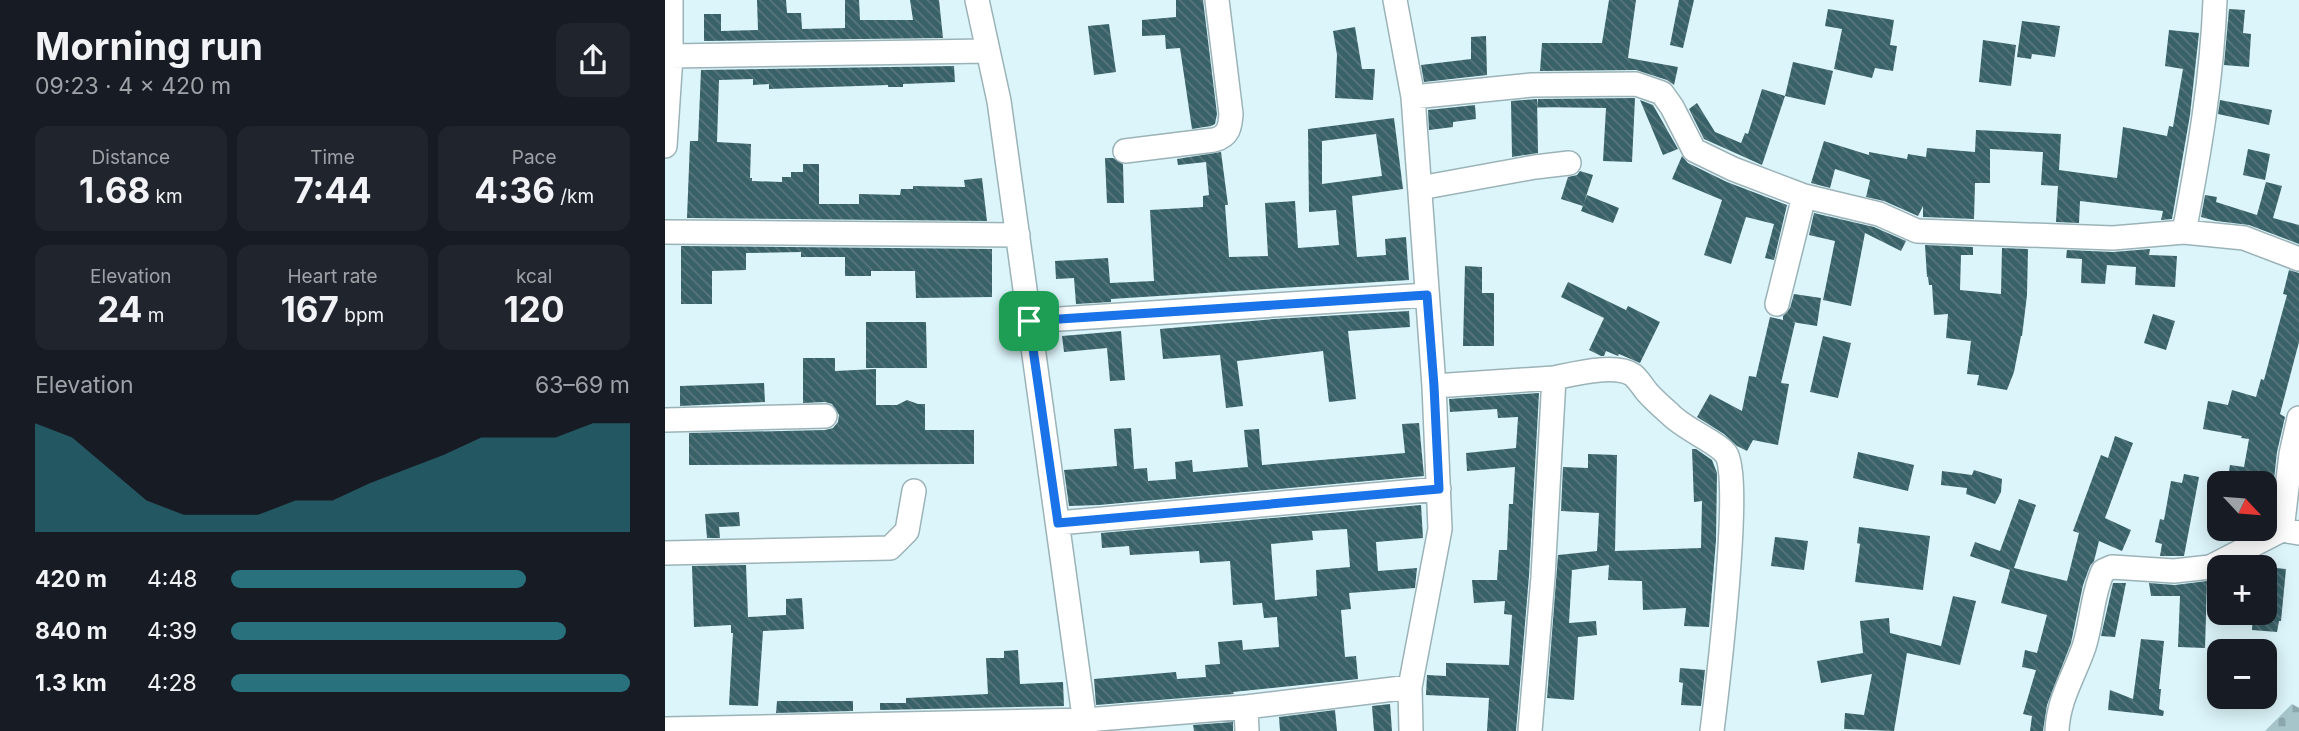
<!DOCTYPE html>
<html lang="en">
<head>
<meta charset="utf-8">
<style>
	body { margin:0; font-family:Inter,sans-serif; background:#20242c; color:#f1f3f6; height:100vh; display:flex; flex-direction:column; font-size:26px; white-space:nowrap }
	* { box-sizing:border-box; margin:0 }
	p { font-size:23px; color:#9ea1a6 }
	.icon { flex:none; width:38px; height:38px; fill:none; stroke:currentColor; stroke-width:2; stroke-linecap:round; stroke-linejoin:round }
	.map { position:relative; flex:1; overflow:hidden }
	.details { display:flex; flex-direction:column; background:#171b24; width:665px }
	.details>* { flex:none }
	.needle { width:46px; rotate:116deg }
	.controls { position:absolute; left:1542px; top:471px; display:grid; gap:14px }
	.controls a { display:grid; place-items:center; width:70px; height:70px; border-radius:14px; background:#171b24; box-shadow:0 4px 18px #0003; font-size:35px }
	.pin { position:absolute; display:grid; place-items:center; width:60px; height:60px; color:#fff; margin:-30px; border-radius:14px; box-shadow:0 4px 10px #0006 }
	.round { display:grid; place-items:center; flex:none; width:74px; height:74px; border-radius:14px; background:#20242c }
	.overview { display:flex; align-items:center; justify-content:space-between; height:119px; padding:0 35px }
	h1 { font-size:38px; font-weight:700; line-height:52px }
	.metrics { display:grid; grid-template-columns:repeat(3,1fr); gap:10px; height:119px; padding:7px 35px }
	.metrics div { display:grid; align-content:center; border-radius:14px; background:#20242c; text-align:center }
	.metrics b { font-size:35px; font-weight:700 }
	.metrics small { font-size:19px; font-weight:400 }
	.metrics p { font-size:19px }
	.chart { height:196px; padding:14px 35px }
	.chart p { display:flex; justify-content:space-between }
	.chart svg { width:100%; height:126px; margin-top:7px; fill:#29717c; opacity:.7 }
	ul { padding:0 35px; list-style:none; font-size:23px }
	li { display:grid; grid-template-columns:112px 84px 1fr; align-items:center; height:52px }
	li i { height:18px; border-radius:9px; background:#29717c }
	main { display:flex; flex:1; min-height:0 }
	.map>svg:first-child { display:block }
	.cemetery { fill:url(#cemetery-stones) }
	.building { fill:url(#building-back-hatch); fill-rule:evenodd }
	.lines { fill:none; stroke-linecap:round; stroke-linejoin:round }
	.minor-casing { stroke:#9bb3b8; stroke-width:26 }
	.minor { stroke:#fff; stroke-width:23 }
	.route-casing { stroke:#fff; stroke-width:14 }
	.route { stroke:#1a73e8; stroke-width:9 }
</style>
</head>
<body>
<main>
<section class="details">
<div class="overview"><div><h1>Morning run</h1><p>09:23 · 4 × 420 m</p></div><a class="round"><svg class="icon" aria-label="share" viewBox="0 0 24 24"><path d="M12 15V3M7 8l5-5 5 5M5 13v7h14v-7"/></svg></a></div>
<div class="metrics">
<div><p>Distance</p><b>1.68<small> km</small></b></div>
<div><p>Time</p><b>7:44</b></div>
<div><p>Pace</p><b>4:36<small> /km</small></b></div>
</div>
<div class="metrics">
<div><p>Elevation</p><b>24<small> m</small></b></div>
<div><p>Heart rate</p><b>167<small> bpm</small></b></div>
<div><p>kcal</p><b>120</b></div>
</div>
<div class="chart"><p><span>Elevation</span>63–69 m</p>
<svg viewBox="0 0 160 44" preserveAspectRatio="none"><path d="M0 44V6L10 11L20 22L30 33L40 38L50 38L60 38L70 33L80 33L90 27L100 22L110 17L120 11L130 11L140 11L150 6L160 6V44z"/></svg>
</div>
<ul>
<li><b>420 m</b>4:48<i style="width:74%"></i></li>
<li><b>840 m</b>4:39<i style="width:84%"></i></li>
<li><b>1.3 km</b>4:28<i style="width:100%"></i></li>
</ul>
</section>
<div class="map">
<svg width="1634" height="731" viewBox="0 0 1634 731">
	<defs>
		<pattern id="cemetery-stones" width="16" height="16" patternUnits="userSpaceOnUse" patternTransform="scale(1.75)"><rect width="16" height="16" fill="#a6c5cb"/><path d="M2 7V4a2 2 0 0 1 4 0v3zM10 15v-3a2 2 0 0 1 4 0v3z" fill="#8da8ad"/></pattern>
		<pattern id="building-back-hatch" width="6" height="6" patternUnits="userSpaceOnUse" patternTransform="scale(1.75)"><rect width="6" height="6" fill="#396168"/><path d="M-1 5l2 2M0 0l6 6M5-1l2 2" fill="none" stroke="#58777c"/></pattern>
	</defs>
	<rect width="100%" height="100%" fill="#dcf5fa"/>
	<path class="cemetery" d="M1627,704l7,4v23h-34z"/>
	<path class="building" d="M92,0h29l1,13h14l1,16 43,-1v-28h14l1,20h53l-3,-20h29l4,38 -239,3v-27h17v17l37,-1z
		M511,0h27l14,114 -2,10 -4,2 -19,3 -12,-81 -14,1 -1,-14 -23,1v-16l34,-3z
		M944,0h27l-8,58 50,9 -4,18 -7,-5 -31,-10 -96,1 2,-28h60z
		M1014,0h15l-11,48 -13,-3z
		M1163,9l66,11 -4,25 7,1 -4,25 -18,-3 -3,10 -38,-9 8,-40 -17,-3z
		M1564,9l16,1 -2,23 8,1 -2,33 -25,-2z
		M1357,21l38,5 -5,31 -23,-3 -1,5 -14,-2z
		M444,24l7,48 -22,3 -6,-49z
		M690,27l7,42h13l-2,31 -38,-2 2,-43 -4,-24z
		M1504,30l30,3 -9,82 -18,104 -11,1 2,-9 -83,-10 -1,22 -23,-1 2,-36 -17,-1 2,-33 -53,-3v34h-15l-1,36 -51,-2v-11l-5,10 -34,-15 -18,-4 4,-17 -35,-11 -5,19 -19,-5 13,-42 45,14v-3l38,7 1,-5 18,3 1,-9 48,4 1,-22 85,4 -2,36 58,8 6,-51 44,9 2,-10 4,1 10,-58 -18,-3z
		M821,36l1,39 -63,7 -3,-17 50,-6v-22z
		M1318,40l33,5 -5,41 -32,-4z
		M1128,62l40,9 -8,34 -40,-9z
		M289,66l1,16 -52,2v3h-15v-2l-119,4v-5l-16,1v-6l-34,1 -2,62 34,2 -1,34h2v3l30,1v-5h9v-5h12v-8h16v40h40v-10l41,1 1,-6h12v-3l52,1 -1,-7 18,-2 5,43 -300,-3 3,-77h8l3,-71z
		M1097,89l23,7 -23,69 -58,-26 -15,-30 8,-6 18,29 26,11 4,-10 3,1z
		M970,98l-3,64 -29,-1 3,-53 -69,-1 1,-8z
		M872,99l1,54 -26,4 -1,-56z
		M975,100l13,5 25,44 -15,6z
		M1555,100l52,10 -3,15 -51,-11z
		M810,105l1,14 -23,3v5l-24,3 -1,-20z
		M729,118l9,71 -51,7 5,61 29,-2 -1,-16 21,-2 3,43 -298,19v3l-35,2 -2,-26 -18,1 -1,-18 53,-3 2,25 44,-2 -4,-71 53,-3v-11l6,-1 -3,-33 -28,3 -1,-6 44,-7 7,53h-3l4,52 39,-1 -3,-53 30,-2 3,47 41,-3 -3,-35 -27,2 -1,-83zM711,134l6,42 -60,8v-43z
		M1583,149l22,5 -5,26 -22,-5z
		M1017,156l6,7 39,19 60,23 -13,55 -9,-2 9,-34 -28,-7 -15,47 -27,-9 18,-55 -50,-21z
		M440,158h8l10,6 1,39h-17z
		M915,171l13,4 -10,31 -22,-7 7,-22 9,-2z
		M1601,182l16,4 -9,32 26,7v19l-50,-19 -33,-4 -15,-4 4,-22 12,2 -1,5 41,13z
		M922,195l32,13 -6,15 -32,-12z
		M1149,213l60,14 32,14 -5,10 -36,-18 -14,73 -28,-6 12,-59 -26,-6z
		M1260,245l48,2v8h-12l-1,35 41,4 1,-46 26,1 -1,46 -5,41h-1l-7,36 -7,18 -30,-5 2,-10 -12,-1 4,-33 -25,-3 2,-24 -14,1 -2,-30h-3l-1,-8h-1z
		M16,246l311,3v48l-76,1 -1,-27h-44v5h-26v-19h-44v-5l-55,1v17l-34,1v33h-31z
		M1485,249l-1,6 28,1 -2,31 -40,-2 1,-18 -29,-2 -2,19 -24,-1 1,-24 -16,-1 1,-8 46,2z
		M800,266l17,1v26h12v53h-31z
		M1624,270l10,3v69l-19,72 5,3 -8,35 -7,64h-5v-33h-38l3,-18 14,2 5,-28 -8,-1 1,-2 -39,-7 5,-28 20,4 4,-15 24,7 5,-18 3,1 15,-56 8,-29 -4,-1z
		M903,282l58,28 2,-4 32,16 -20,41 -21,-9 -1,2 -12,-5 -2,5h-3l-12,-6 15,-32 -43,-21z
		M1129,294l27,4 -4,28 -25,-4 3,1 -14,60 8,1 -11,61 -25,-5 -6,11 -10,-5 -13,-12 -27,-17 13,-23 32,17 7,-35 7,1 14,-60 13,3v-4l7,-8z
		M744,311l1,16 -62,4 8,68 -27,3 -6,-51 -86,10 6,45 -17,2 -6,-53 -57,4 -3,-30 114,-10z
		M1488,314l22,7 -9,29 -22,-7z
		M201,322h60l1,46h-61z
		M456,331l4,49 -15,1 -3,-33 -43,4 -2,-16z
		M1158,336l28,7 -13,55 -28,-6z
		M138,358h32v13l41,-2v36h21l10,-5 11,4h7v26h49v34l-285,1v-32l136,-3 8,-2 5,-6 1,-7 -7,-11 -7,-2 -22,1z
		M99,383l1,19 -85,4v-20z
		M874,393l-10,183 -13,155h-29l2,-33 -63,-3 1,-20 19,1v-13l63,2 3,-50 -8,-1 1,-13 -31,2 -2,-23h25l2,-30h8l2,-46h4l2,-37 -48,4 -1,-18 50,-5 2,-31 -20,1 -1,-9 -47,3 -1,-13z
		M754,423l5,53 -325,29 -30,1 -5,-36 53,-4 -3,-37 17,-1 3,41 13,-1 1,13 28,-2 -1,-17 17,-2 1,12 55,-5 -4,-37 15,-1 3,36 143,-12 -3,-29z
		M1450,436l18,7 -28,75 26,12 -9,21 -23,-10 -5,20 -4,5 -7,19 -12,58 -24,62 -4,26h-13l2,-15 -9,-2 13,-44 -14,-3 3,-17 12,3 10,-38 -46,-12 9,-33 -40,-14 5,-14 25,9 19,-52 17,6 -22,63 53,13 12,-48 -6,-2 28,-76 7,3z
		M1027,449h4l16,11 5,13 -1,67 -7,87 -25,-1 2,-18 -43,2 -1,-29 -34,-1 1,-15 -37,5 -3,53 27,-2 1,14 -19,2 -4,63 -27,-2 11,-143 39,-4 2,-38 -38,-2 2,-44 25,1v-14l29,1 -2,96 86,-3 1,-47 -8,1z
		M1193,452l56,13 -6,26 -55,-13z
		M1309,470l28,9 -1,13 -6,12 -29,-10 1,-6 -26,-3 1,-14 30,4z
		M1519,474l15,3 -15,79h-24l2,-12 -7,-2 5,-23 4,1 7,-39 11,2z
		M756,505l2,33 -47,4 2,29 39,-3 -2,20 -66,5 2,16 -10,1 4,47 11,-1 2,23 -125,13 1,2 -138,11 -2,-26 82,-7 1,7 29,-2 -1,-12 15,-1 -2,-22 24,-2 1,10 36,-3 -2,-30 -13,1 -2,-15 -29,2 -3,-44 -30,2 -1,-12 -69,4 -1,-9 -27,2 -1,-15zM682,529l3,38 -34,3 1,26 -42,4 -4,-56 42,-4 -1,-9z
		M74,512l1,14 -21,1 1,11h-13l-2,-24z
		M1194,527l71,9 -7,54 -68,-8 5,-38 -3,-1z
		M1110,537l33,4 -4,29 -33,-4z
		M81,565l2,52 38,-2v-16l16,-1 2,31 -41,2 -5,75 -29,-1 4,-72h-2v-8l-37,2 -2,-61z
		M1600,567l21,2 -5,52h-2l-2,11 -25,-2 1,-18h12z
		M1542,581l-2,67 -27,-1 2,-51h-29l-2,-13 26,2z
		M1448,583h13l-11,54 -14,-1z
		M1288,596l23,5 -16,64 -53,-12 -13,78 -50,-2 1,-16 19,2 8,-41 -51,9 -4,-22 46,-8 -3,-32 29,-3 1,15 51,13z
		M1476,639l23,2 -5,48h2l-2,20 5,2 -1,5 -55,-6 2,-20 23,9z
		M353,650l2,34 43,-2 1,24 -184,4v-7h26v-5l82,-4 -2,-36h18v-7z
		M1015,668l25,2 -4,36 -20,-1 2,-22 -4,-1z
		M112,701h76v10l-77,2z
		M725,704l2,27h-18l-2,-25z
		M670,710l2,21h-57l-1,-14z
		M568,722v9h-39l-1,-6z"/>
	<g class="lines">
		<g class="minor-casing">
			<path id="minor" d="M312,0l22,101 87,630
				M730,0l18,97 119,-12 104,-1 26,9 10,14 22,43 39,19 71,27 75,18 38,17 196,7 71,-6
				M1550,0c-3,79 -16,155 -31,232l60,6 55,21
				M6,56l316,-5
				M0,146l6,-90v-56
				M460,151l89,-11c15,-4 16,-13 17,-26l-14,-114
				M755,188l115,-21 34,-4
				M0,232l353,3
				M1112,304l27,-108
				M364,321l398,-26
				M889,378c20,-4 61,-15 79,-3 5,4 10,12 14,17 7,8 15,15 23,22 14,15 47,28 56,40 17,23 -9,237 -14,277
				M769,386l120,-8 -11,199 -13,154
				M0,420l160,-4
				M393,523l381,-34
				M1617,530l9,-76 8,-36
				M0,553l225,-5 17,-17 7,-40
				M581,707l164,-20
				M0,729l421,-9 160,-13 1,24
				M746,731l-1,-44 30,-158 -6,-143 -21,-289
				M1392,731c1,-31 17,-55 27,-84 8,-25 8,-52 19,-76l9,-4 62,4 36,-4 72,-37 17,3"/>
		</g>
		<use href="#minor" class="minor"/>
	</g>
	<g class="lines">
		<g class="route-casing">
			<path id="route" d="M762,295l7,91 5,103 -381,34 -29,-202z"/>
		</g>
		<use href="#route" class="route"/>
	</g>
</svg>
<div class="controls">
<a><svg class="needle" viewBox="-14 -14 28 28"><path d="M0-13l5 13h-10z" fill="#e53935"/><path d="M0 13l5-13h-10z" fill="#9ea1a6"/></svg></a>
<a>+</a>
<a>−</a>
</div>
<div class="pin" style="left:364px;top:321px;background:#1e9e55"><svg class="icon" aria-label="arrive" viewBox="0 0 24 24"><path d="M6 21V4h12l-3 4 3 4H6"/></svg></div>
</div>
</main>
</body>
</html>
